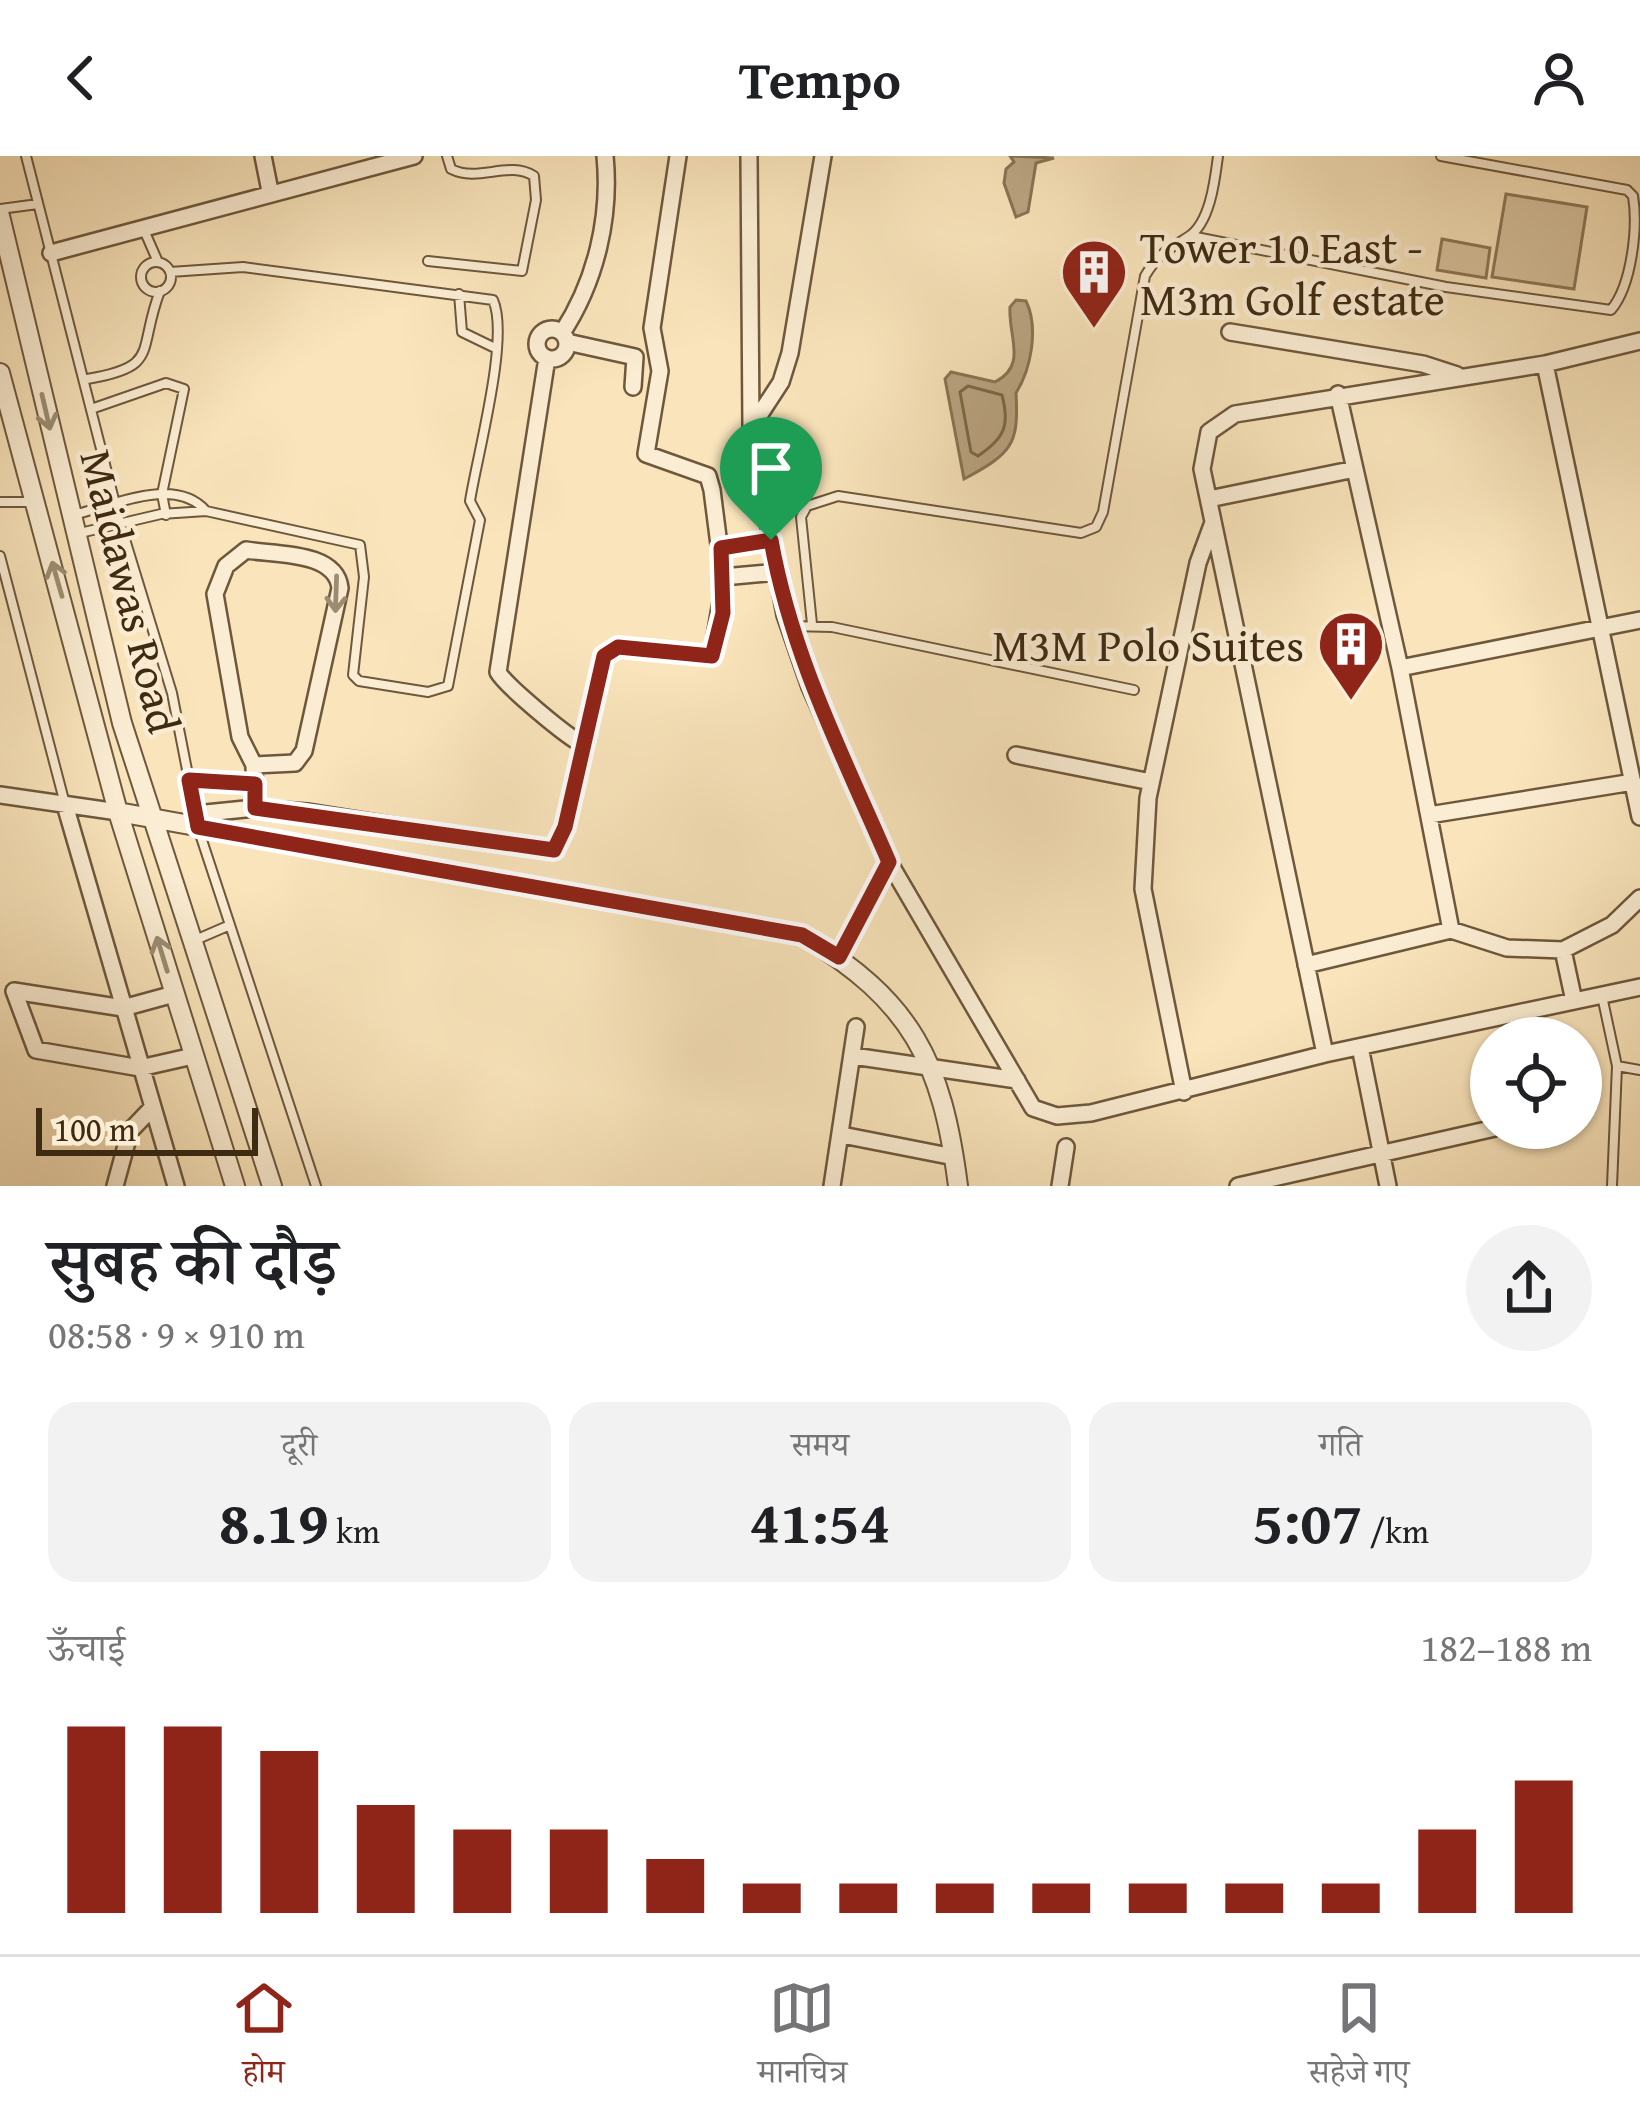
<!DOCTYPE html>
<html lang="hi">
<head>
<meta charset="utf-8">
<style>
	body { margin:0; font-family:"Gentium Book Plus","Noto Serif Devanagari",serif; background:#f2f2f2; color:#202124; height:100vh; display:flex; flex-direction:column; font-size:45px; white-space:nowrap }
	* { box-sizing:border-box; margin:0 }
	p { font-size:39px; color:#757577 }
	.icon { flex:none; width:66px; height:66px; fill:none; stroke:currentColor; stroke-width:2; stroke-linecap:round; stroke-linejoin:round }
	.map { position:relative; height:1030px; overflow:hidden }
	.drawer { display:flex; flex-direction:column; background:#fff; flex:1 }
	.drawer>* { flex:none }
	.tools { position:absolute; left:1470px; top:861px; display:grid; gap:24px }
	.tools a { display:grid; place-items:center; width:132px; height:132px; border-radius:50%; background:#fff; box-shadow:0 3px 9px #0004; font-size:60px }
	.scale { position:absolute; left:36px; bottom:30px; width:222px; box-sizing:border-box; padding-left:12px; border:6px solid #3f2a12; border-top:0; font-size:33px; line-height:42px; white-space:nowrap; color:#3f2a12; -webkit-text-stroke:9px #fbedd3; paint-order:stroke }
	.pin { position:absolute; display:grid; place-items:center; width:102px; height:102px; color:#fff; margin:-123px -51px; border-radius:50% 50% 50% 0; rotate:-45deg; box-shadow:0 0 12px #0007 }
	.pin .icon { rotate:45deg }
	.round { display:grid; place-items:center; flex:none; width:126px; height:126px; border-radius:63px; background:#f2f2f2 }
	.headline { display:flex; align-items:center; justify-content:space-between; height:204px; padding:0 48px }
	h1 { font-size:66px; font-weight:600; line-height:90px }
	.stats { display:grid; grid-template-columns:repeat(3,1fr); gap:18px; height:204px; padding:12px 48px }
	.stats div { display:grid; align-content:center; border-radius:30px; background:#f2f2f2; text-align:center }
	.stats b { font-size:60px; font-weight:600 }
	.stats small { font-size:33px; font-weight:400 }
	.stats p { font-size:33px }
	.chart { height:336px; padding:24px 48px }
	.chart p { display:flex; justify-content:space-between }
	.chart svg { width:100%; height:216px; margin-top:12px; stroke:#8f2418; stroke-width:6 }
	header { display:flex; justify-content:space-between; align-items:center; height:156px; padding:0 48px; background:#fff; font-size:54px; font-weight:600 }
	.menu { display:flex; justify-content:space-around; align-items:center; height:168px; border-top:3px solid #e0e0e0; background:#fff; font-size:33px; color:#757577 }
	.menu a { display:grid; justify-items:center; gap:6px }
	.menu .current { color:#8f2418 }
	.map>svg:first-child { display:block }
	.green { fill:#d9c49e; stroke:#8c7758; stroke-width:3 }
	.water { fill:#baa582; stroke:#897455; stroke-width:3 }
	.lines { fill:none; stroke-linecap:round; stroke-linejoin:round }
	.shore { stroke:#7c684a; stroke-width:3 }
	.service-casing { stroke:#6e583c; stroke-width:12 }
	.minor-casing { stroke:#6e583c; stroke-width:20 }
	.tertiary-casing { stroke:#6e583c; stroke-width:22 }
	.service { stroke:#fbedd3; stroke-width:8 }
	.minor { stroke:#fbedd3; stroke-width:15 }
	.tertiary { stroke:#fbedd3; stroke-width:18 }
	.oneway { stroke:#9d8c72 }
	.route-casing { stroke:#fff; stroke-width:24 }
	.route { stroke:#8f2418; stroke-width:15 }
	.labels { text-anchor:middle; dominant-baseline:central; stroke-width:9; stroke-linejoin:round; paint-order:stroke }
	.poi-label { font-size:45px; fill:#3f2a12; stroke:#fbedd3; text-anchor:start }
	.street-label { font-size:45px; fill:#3f2a12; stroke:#fbedd3 }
</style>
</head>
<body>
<header><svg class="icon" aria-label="back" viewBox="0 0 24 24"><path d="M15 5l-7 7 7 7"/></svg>Tempo<svg class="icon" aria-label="person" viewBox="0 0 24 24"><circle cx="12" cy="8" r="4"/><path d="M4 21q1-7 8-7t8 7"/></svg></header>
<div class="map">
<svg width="1640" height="1030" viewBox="0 0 1640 1030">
	<rect width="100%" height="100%" fill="#f9e4bb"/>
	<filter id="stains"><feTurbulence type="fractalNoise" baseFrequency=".00167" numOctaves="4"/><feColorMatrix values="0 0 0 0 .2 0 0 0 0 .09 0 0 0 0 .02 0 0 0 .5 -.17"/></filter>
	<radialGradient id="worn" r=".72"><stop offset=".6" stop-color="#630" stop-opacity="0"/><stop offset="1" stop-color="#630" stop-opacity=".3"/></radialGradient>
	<path class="green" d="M1506,38l81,13 -13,82 -82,-12z
		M1442,83l48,9 -4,30 -49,-8z"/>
	<path class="water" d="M1010,0l44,2 -18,5 -8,49 -12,5 -12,-34 2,-14 8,-7z
		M1016,144l10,1c13,27 5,68 -10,92 3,52 -4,60 -52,86l-19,-100 6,-7 44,10c33,-17 13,-45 15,-75z"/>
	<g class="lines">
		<path class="shore" d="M968,230l34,9c8,30 3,43 -24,61l-7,-4 -11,-60z"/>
		<g class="service-casing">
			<path id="service" d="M26,0l94,367 52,170 24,123
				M0,53l38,-5
				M144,74l14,32
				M1191,80l255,51 165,23c21,-25 27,-83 22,-114l-6,-6 -186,-34
				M428,105l94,10 14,-71 -2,-24c-26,-16 -55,7 -83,-7l-4,-13
				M141 121a15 15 0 1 1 30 0a15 15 0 1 1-30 0Z
				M459,138l3,38 33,16
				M87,223c74,-12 50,-28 73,-88
				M94,252l72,-25 18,6 -22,105 4,21
				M0,346h33
				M73,359c39,-9 102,-40 133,-4
				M80,377l81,-19 45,-3 154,34 4,32 -11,98 6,6 69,11 20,-6 32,-166 -10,-19c7,-45 40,-164 23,-201l-250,-33 -73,5
				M0,400l65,248
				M812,468l-11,-107 6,-11 31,-10 243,37 15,-6 7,-15 42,-236c13,-22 22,-26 43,-39 22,-13 27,-57 30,-81
				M790,470l42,1 302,63
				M199,675l117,355
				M193,785l37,-16
				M1602,840l15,70 -5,120
				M1617,910l23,4"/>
		</g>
		<g class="minor-casing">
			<path id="minor" d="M263,0l7,35
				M749,0l2,272
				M823,0l-33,197 -9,29 -30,46 34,187 25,72 79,175 144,246 24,8 34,-3 234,-59 315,-67
				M51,97l363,-97
				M537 188a15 15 0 1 1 30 0a15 15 0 1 1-30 0Z
				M1230,176l193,32 34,11
				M562,177c34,-52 49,-116 43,-177
				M567,186l68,15 -2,30
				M547,202l-49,314c7,13 70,66 86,73
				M1545,208l95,453
				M1338,238l62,274 51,262
				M1209,343l146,-30
				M721,392l50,-8
				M723,421l54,-5
				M1400,512l240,-48
				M1016,599l135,27
				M254,609l41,-2 9,-12 36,-163c-4,-37 -65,-33 -94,-38l-20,16 -11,28 25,143 14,28 1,43
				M189,624l66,4
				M0,639l118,17
				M65,649l111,381
				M196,658l59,-6 52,4 247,39 11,-24 39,-171 14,-9 94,8 12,-71 -12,-94 -4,-14 -62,-22 14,-83 -8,-43 26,-172
				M1429,659l204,-33
				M1563,794l11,51
				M839,801l50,-95
				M1306,809l145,-35 56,18 56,2 49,-25 28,-27
				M174,838l-51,14 -109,-17 22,59 104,18 53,-12
				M1360,891l28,139
				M1325,898l-123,-585 7,-37 26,-18 310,-50 95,-23
				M853,900l164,24
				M1184,936l-41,-203 5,-91 50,-235 14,-38
				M1581,953l2,-1
				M842,979l112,22
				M115,1030l15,-55 21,-22
				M832,1030l24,-159
				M1060,1030l6,-39
				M1238,1030l257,-58"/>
		</g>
		<g class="tertiary-casing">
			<path id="tertiary" d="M0,60l122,507 150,463
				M0,217l118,439 117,374
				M118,656l684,123c110,66 140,126 156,251"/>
		</g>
		<use href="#service" class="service"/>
		<use href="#minor" class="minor"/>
		<use href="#tertiary" class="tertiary"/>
	</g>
	<defs><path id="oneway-shaft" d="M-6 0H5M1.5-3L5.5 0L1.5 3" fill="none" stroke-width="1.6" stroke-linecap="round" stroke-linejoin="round" transform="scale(3)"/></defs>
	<g class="oneway">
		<use href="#oneway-shaft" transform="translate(46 256) rotate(77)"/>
		<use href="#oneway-shaft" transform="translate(57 423) rotate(-106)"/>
		<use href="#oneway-shaft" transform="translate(336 438) rotate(92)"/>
		<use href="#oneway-shaft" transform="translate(162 798) rotate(-107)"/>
	</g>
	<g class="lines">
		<g class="route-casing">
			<path id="route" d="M771,384c21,117 71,213 118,322l-50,95 -37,-22 -604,-108 -9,-47 66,4v24l299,42 11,-23 39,-171 14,-9 94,9 11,-43 -2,-65z"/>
		</g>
		<use href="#route" class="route"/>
	</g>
	<defs>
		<g id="building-pin" transform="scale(3.45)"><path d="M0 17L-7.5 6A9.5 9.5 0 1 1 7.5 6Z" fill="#8f2418" stroke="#fbedd3"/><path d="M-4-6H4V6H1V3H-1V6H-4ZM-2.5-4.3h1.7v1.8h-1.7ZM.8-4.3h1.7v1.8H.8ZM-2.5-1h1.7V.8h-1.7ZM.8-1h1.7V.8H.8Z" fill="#fff"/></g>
	</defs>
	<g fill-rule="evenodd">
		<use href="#building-pin" x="1094" y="116"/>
		<use href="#building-pin" x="1351" y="488"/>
	</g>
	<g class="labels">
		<g class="poi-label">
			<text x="1140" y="90">Tower 10 East -<tspan x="1140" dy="52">M3m Golf estate</tspan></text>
			<text x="1304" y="488" text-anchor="end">M3M Polo Suites</text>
		</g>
		<g class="street-label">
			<text transform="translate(131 435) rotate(76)">Maidawas Road</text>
		</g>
	</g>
	<rect width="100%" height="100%" filter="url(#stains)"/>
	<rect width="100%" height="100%" fill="url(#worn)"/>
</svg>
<div class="tools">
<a><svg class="icon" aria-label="locate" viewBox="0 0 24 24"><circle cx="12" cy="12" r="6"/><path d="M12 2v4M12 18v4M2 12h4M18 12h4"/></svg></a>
</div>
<div class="scale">100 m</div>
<div class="pin" style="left:771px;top:384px;background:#1e9e55"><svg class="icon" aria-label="arrive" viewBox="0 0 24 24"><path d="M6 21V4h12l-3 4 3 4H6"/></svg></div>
</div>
<section class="drawer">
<div class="headline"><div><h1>सुबह की दौड़</h1><p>08:58 · 9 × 910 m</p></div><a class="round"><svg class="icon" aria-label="share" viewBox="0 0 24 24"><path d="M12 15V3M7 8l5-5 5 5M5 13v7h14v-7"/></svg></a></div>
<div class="stats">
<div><p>दूरी</p><b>8.19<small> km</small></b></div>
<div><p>समय</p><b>41:54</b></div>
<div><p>गति</p><b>5:07<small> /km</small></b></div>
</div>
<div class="chart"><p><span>ऊँचाई</span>182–188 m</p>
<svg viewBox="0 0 160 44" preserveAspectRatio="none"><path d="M5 44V6M15 44V6M25 44V11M35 44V22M45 44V27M55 44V27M65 44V33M75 44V38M85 44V38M95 44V38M105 44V38M115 44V38M125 44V38M135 44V38M145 44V27M155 44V17"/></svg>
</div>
</section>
<nav class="menu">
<a class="current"><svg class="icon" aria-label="home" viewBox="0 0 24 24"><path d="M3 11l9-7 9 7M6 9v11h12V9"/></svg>होम</a>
<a><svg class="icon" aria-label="map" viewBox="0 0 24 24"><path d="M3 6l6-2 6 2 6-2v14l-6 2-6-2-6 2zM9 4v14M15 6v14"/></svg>मानचित्र</a>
<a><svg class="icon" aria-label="saved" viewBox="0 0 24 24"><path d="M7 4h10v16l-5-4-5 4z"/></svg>सहेजे गए</a>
</nav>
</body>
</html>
